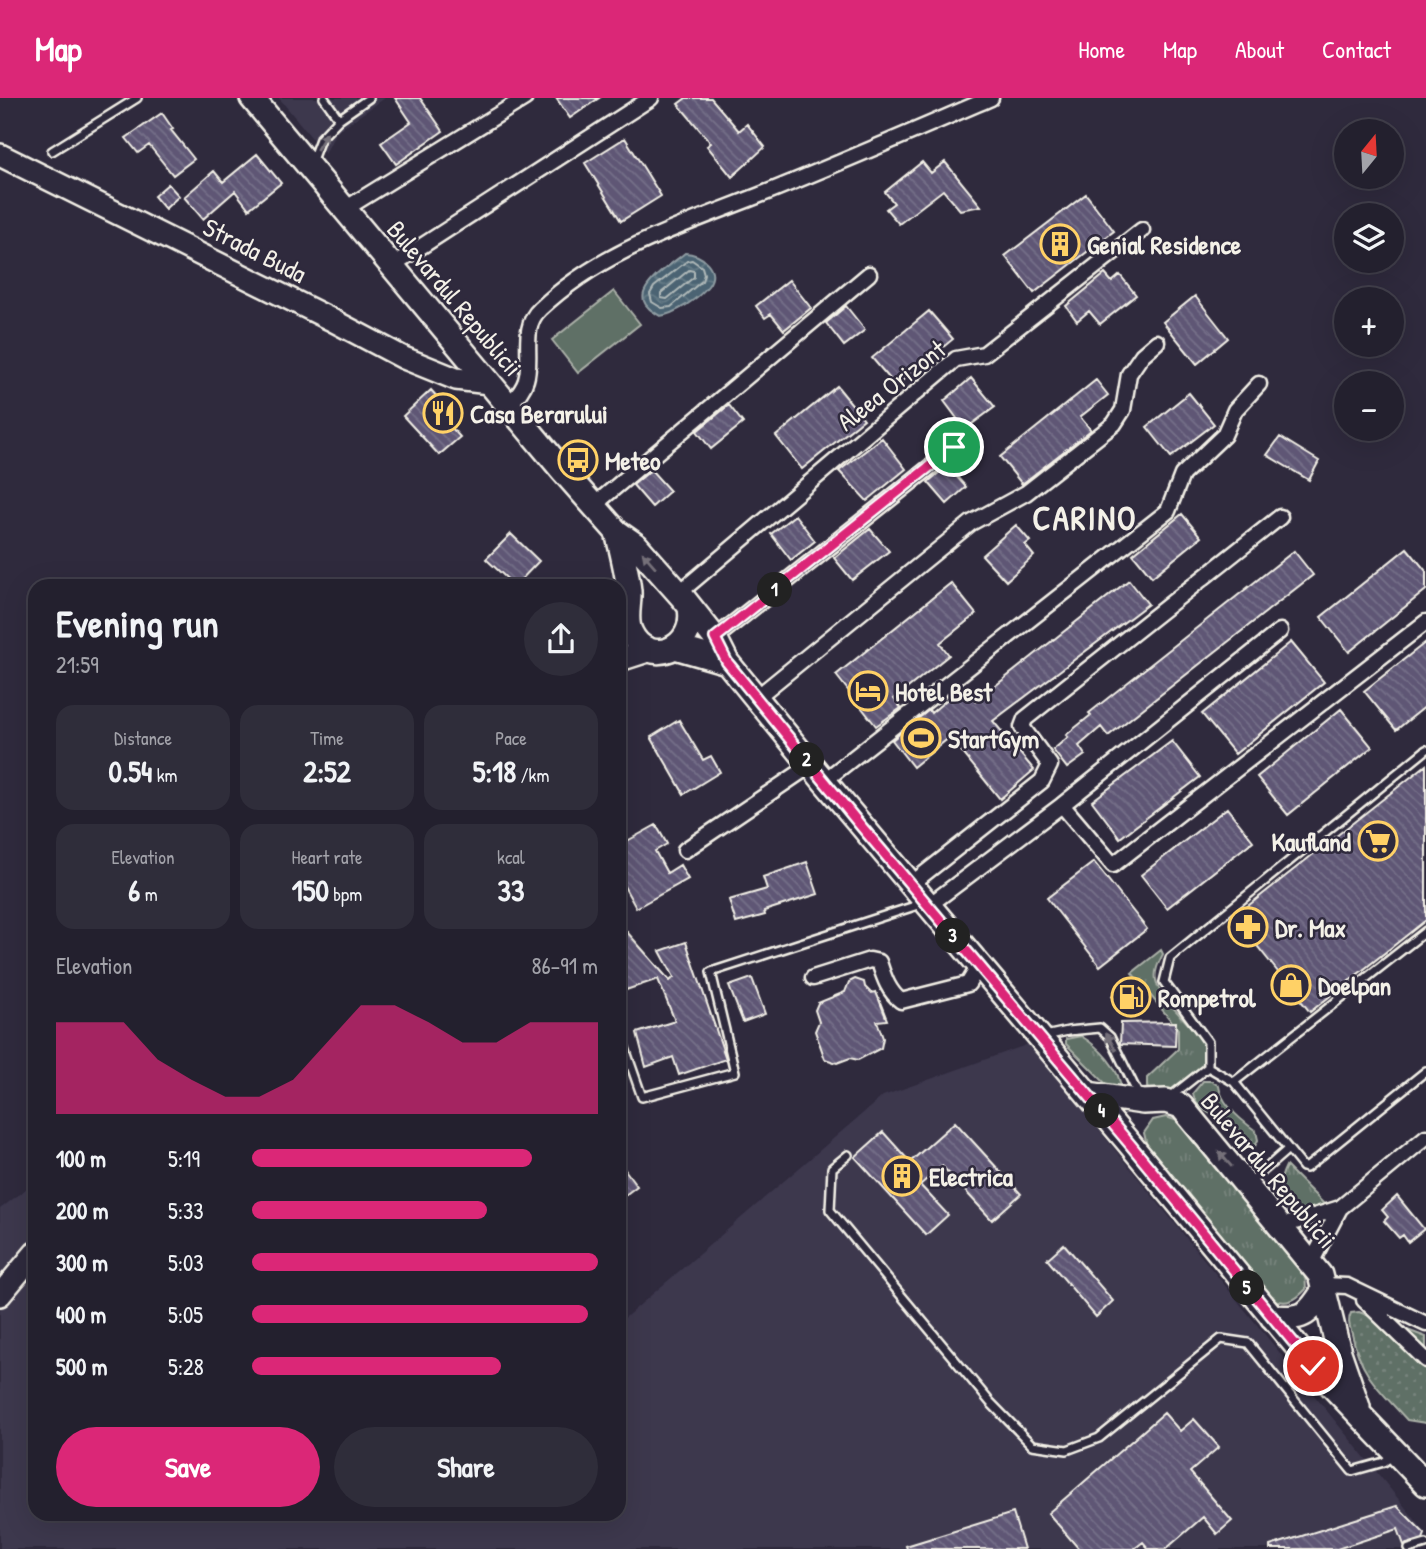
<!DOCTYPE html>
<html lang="en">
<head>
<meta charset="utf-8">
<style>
	body { margin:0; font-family:"Patrick Hand",sans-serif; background:#2f2d3a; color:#f1f3f6; height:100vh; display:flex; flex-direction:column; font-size:26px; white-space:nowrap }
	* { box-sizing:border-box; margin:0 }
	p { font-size:23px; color:#a3a3aa }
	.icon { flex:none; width:38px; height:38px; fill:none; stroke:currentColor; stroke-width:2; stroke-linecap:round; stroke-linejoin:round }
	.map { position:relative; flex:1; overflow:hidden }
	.drawer { position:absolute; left:28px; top:481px; width:598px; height:942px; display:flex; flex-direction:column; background:#23202e; border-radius:21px; box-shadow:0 7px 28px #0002,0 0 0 2px #403e4a }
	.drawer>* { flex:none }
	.needle { width:46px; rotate:18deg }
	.tools { position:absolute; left:1334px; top:21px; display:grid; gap:14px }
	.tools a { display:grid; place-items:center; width:70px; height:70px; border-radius:50%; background:#23202e; box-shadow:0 7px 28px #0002,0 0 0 2px #403e4a; font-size:35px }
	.pin { position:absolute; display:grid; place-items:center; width:60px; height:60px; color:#fff; margin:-30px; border:4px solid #fff; border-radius:50%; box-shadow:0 2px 7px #0007 }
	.km { position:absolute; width:35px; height:35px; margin:-18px; border-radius:50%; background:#222; color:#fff; font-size:19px; line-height:35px; text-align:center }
	.round { display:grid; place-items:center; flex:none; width:74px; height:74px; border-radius:37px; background:#2f2d3a }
	.headline { display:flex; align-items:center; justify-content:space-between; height:119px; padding:0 28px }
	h1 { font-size:38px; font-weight:700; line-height:52px }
	.metrics { display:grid; grid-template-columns:repeat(3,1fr); gap:10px; height:119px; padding:7px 28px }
	.metrics div { display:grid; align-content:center; border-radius:18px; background:#2f2d3a; text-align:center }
	.metrics b { font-size:30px; font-weight:700 }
	.metrics small { font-size:19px; font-weight:400 }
	.metrics p { font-size:19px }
	.chart { height:196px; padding:14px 28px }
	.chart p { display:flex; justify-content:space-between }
	.chart svg { width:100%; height:126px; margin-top:7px; fill:#db2777; opacity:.7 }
	.button { display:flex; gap:14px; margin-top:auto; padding:14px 28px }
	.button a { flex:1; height:80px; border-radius:42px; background:#db2777; color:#fff; font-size:28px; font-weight:700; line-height:80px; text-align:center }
	.button a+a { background:#2f2d3a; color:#f1f3f6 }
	ul { padding:0 28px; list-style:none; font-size:23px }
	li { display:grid; grid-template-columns:112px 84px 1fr; align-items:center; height:52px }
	li i { height:18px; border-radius:9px; background:#db2777 }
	header { display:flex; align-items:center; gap:42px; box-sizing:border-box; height:98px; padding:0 35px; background:#db2777; color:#fff }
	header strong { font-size:33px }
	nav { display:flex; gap:38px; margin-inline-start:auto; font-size:24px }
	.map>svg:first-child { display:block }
	.built { fill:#3d384e }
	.grass { fill:url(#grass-tufts); stroke:#aab0a7; stroke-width:2 }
	.park { fill:url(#park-dots); stroke:#aab0a7; stroke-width:2 }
	.garden { fill:#5f6f66; stroke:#aab0a7; stroke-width:2 }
	.water { fill:url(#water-waves); stroke:#8f9ca2; stroke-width:2 }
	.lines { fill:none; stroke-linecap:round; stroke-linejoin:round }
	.shore { stroke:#b0b9b9; stroke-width:2 }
	.building { fill:url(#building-back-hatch); stroke:#f4f1e8; stroke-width:2 }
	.lane-casing { stroke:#f4f1e8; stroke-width:12 }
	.street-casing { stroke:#f4f1e8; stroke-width:19 }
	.secondary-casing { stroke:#f4f1e8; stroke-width:26 }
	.primary-casing { stroke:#f4f1e8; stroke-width:28 }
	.lane { stroke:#2f2a3d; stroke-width:7 }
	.street { stroke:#2f2a3d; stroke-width:14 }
	.secondary { stroke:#2f2a3d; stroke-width:21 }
	.primary { stroke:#2f2a3d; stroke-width:23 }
	.oneway { fill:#747079 }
	.route-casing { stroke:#fff; stroke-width:14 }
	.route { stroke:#db2777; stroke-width:9 }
	.labels { text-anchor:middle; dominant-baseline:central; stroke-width:5; stroke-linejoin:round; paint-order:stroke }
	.poi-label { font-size:26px; font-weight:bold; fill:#f4f1e8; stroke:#2f2a3d; text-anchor:start }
	.street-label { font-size:26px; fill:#f4f1e8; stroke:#2f2a3d }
	.district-label { font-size:33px; font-weight:bold; letter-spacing:2px; fill:#f4f1e8; stroke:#2f2a3d }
</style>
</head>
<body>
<header>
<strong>Map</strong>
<nav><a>Home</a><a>Map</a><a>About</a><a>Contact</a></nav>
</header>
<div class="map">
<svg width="1426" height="1451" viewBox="0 0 1426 1451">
	<defs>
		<pattern id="grass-tufts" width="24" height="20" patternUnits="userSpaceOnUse" patternTransform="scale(1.75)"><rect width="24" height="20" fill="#5f6f66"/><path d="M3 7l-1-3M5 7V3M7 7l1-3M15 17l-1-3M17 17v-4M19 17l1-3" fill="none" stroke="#77847c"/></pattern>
		<pattern id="park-dots" width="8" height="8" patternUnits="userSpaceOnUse" patternTransform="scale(1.75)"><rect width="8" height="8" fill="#5f6f66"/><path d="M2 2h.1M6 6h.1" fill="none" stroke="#77847c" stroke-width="1.8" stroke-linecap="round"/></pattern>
		<pattern id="water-waves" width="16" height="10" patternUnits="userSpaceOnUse" patternTransform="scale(1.75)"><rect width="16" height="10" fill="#4b6473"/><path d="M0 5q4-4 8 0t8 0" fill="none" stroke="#667b87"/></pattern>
		<pattern id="building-back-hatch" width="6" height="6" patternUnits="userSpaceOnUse" patternTransform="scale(1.75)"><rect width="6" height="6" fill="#5e5775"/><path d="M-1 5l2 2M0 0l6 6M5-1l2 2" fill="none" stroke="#767089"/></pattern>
	</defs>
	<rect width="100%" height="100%" fill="#2f2a3d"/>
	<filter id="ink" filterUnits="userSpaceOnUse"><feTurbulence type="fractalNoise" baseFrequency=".0143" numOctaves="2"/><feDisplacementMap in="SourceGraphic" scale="14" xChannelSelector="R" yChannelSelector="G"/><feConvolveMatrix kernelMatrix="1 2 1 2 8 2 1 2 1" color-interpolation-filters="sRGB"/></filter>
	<g filter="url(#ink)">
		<path class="built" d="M279,0h106l-49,34 -11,22z
			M1029,946l397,489v16h-1426v-340l35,-27v332h585v-192l263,-226z"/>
		<path class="grass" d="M1161,852l2,4c-4,8 -9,17 -7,26 6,33 79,64 35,97 -12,10 -21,18 -37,21l-7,-11v-9l31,-29v-20l-46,-56z
			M1081,938c17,10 40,33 40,54l-7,2 -48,-48v-5z
			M1203,983h8l8,5c2,18 23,35 37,45l2,9 -4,8h-8c-8,-8 -14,-17 -22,-25 -11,-10 -29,-13 -31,-30z
			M1166,1019l12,4 7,6 120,145 1,17c-11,12 -19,16 -35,10l-123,-149 -4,-17 9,-13z
			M1286,1068l38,38 -9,8 -23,5c-13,-16 -16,-31 -6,-51z"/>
		<path class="park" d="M1359,1214l67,25v86l-19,-3c-27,-30 -46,-44 -55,-86 -2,-7 -5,-13 -1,-21z"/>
		<path class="garden" d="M614,193l26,33 -62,49 -26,-33z"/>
		<path class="water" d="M685,155c16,0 36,16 23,33 -10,13 -33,28 -48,30 -6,-4 -14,-8 -16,-15 -6,-16 29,-38 41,-48z"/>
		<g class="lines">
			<path class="shore" d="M692,162l10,7 2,7 -2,7 -31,26 -9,1 -10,-6 -2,-8 4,-7 33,-26z
				M689,172l5,1v6l-27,22 -6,-1v-5z"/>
		</g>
		<path class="building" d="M395,0h25l23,33 -47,33 -15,-21 30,-21z
			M556,0h43l-29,20z
			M686,0h25l28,33 8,-7 18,23 -33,30 -25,-31 4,-3 -33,-39z
			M162,15l11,16 -2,1 23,29 -21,16 -24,-30 -11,8 -12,-15z
			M625,40l36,58 -40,25 -36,-58z
			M257,56l24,29 -32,26 -14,-18 -32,28 -19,-22 30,-26 9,11z
			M922,64l9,11 14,-11 36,44 -21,4 -17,-20 -44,34 -13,-15 8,-6 -9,-11z
			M168,86l11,12 -14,13 -11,-13z
			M1086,96l28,37 -80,62 -29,-37z
			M1105,176l7,8 8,-7 16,20 -36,29 -11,-13 -12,10 -11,-15z
			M789,182l22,28 -27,22 -13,-16 -6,4 -9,-12z
			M1195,198l33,42 -31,26 -34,-42z
			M846,208l19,24 -21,16 -18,-23z
			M929,213l24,28 -57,47 -24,-28z
			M971,280l24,29 -30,22 -21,-28z
			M1096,282l12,15 -28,22 11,13 -69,54 -22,-27z
			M837,288l27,33 -62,50 -26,-33z
			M431,292l26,29 -7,7 10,11 -21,18 -36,-39z
			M1189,295l25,31 -43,33 -24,-30z
			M729,307l14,18 -32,26 -14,-18z
			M1280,339l39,24 -10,19 -42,-25z
			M882,340l24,31 -39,32 -28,-30z
			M947,368l19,21 -19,17 -19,-22z
			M651,372l19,21 -18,16 -19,-22z
			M1182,416l19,23 -49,40 -19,-23z
			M795,417l20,26 -24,19 -20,-26z
			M1016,427l14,16 -5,4 9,11 -28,25 -24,-26z
			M870,431l19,22 -37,29 -18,-22z
			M511,436l28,27 -24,25 -29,-27z
			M1407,450l19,23v19l-77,62 -28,-35z
			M1294,453l19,24 -205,161 -7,-9 -22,19 6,9 -18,13 -14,-18 15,-13 -2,-2 25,-20 -2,-2z
			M1129,482l19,24 -155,117 41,49 -34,29 -50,-62 -37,30 -21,-27 37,-30 2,3 32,-27 13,15z
			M951,485l25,31 -36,29 9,12 -55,44 7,9 -25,18 -40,-51z
			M1291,544l33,40 -89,72 -33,-40z
			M1426,544v64l-30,24 -32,-39z
			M1341,611l31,38 -84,68 -31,-38z
			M679,622l24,40 8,-4 9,16 -36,22 -33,-57z
			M1172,643l28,36 -80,61 -28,-37z
			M1426,667v155l-116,92 -76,-95z
			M1227,710l26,33 -86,67 -26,-33z
			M656,727l11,19 -12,7 12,22 13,-8 8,14 -52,29 -16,-29v-34z
			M807,764l11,32 -54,17 1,4 -29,8 -7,-23 38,-11 -4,-12z
			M1094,764l53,67 -47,37 -53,-68z
			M620,826l50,57 4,-4 -14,-26 26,-9 40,117 -47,16 -6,-18 -27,10 -9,-34 38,-12 -17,-42 -38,13z
			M752,880l13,36 -22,8 -14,-36z
			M855,881l9,3 1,5 6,6 5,-1 11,28 -10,1 6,17 -2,10 -23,12 -8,-2 -13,5 -12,-4 -10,-28 4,-9 -4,-12 3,-7 27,-11 4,-10z
			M1133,881l16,19 -20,17 -17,-19z
			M1176,924l-1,24 -55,-2 1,-21z
			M955,1024l66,72 -29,26 -50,-54 -22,19 28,30 -22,20 -71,-78 28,-25 27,30z
			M620,1065l17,23 -17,13z
			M1397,1098l27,33 -16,13 -5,-7 -4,3 -15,-17 4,-4 -6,-7z
			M1064,1146l49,57 -17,16 -49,-58z
			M1164,1315l16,18 14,-12 25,28 -29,25 42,49 -15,13 -14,-17 -37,32h-17l-6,-7 -9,7h-55l-31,-36z
			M1397,1408l28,28 -2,5 -19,6 -6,-16 -61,20h-67v-3z
			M1013,1415l11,36h-117l-1,-3z"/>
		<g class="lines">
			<g class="lane-casing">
				<path id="lane" d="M324,0l15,21
					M52,53l85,-53
					M312,62l8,-21 19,-20 30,-21
					M1426,652l-256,208 -6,24 44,60v25l26,15 69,85 3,1 120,-97
					M620,936l22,63 93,-25 -24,-100 210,-68
					M1045,938l23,-5 32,-3 10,9 29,59
					M1234,984l192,-151
					M1170,999l38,-30
					M848,1057l-16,13 -2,42 160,192 42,43 35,5 32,-12 122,-99 27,4 104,128 32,-9 9,-7
					M1248,1086l39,-34
					M1409,1451l17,-5"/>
			</g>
			<g class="street-casing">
				<path id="street" d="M345,111l180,-111
					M391,168l260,-168
					M508,308c7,-8 15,-15 18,-26 7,-23 -6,-53 14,-71 68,-65 161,-89 245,-124 69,-28 138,-58 206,-87
					M593,408l276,-232
					M679,495l277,-234 28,-5 158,-124
					M715,540l239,-190
					M756,600l215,-175 55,-30 88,-69 9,-14 6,-36 13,-19 15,-13
					M824,683l344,-270 14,-36 42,-40 11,-25 24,-26
					M1062,707l218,-174
					M685,752l126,-85
					M910,787l132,-104 8,-16 -28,-38 3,-8 255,-202
					M928,808l134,-101 51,60 313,-243
					M813,880l57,-18 9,2c5,15 9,29 22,39l67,-17 11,-18
					M1340,1110l86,-71
					M1282,1128l58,-18 -29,55
					M1324,1187l23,1 79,38
					M1364,1202l62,60"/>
			</g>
			<g class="secondary-casing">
				<path id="secondary" d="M0,57l330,164 74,39 52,21 33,4
					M620,562l31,-10
					M0,1197l35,-42"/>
			</g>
			<g class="primary-casing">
				<path id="primary" d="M252,0l311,373 54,61 20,14 47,53 31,39 12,24 97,119 305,362 184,223 113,118
					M617,434c5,20 10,39 12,59 1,14 -5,29 2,42 17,35 66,17 59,-25
					M675,549l52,15
					M1088,996l55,8 23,-1 15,5 139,169 19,77 19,55
					M1272,1219c31,2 35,0 52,-27"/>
			</g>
			<use href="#lane" class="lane"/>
			<use href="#street" class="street"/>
			<use href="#secondary" class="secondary"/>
			<use href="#primary" class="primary"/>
		</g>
		<defs><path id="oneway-solid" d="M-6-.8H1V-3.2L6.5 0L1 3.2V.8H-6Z" transform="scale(1.75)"/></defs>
		<g class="oneway">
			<use href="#oneway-solid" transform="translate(322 43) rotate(-58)"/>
			<use href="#oneway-solid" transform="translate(649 462) rotate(-131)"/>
			<use href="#oneway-solid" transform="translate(1111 944) rotate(-121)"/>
			<use href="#oneway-solid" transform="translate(1225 1061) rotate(-131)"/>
		</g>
	</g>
	<g class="lines" filter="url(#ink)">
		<g class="route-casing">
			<path id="route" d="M954,349l-239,191 12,24 134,164 268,317 184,223"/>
		</g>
		<use href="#route" class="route"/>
	</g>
	<defs>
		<g id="building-ring" transform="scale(2.0125)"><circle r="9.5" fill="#2f2a3d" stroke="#ffd166" stroke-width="1.5"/><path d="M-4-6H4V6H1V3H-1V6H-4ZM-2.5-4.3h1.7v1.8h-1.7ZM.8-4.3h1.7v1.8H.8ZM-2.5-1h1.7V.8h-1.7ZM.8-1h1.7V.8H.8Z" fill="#ffd166"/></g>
		<g id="restaurant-ring" transform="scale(2.0125)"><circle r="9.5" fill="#2f2a3d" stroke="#ffd166" stroke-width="1.5"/><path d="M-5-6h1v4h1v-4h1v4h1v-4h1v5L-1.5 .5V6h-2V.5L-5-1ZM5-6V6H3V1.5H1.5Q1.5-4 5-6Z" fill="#ffd166"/></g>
		<g id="bus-ring" transform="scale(2.0125)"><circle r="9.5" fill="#2f2a3d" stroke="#ffd166" stroke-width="1.5"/><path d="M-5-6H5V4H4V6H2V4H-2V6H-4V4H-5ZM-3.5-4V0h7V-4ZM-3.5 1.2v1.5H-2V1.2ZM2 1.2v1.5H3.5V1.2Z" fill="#ffd166"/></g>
		<g id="hotel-ring" transform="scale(2.0125)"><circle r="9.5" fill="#2f2a3d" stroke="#ffd166" stroke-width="1.5"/><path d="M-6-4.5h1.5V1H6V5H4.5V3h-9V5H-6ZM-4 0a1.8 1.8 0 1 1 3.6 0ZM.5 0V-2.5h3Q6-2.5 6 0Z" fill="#ffd166"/></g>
		<g id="stadium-ring" transform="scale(2.0125)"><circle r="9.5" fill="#2f2a3d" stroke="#ffd166" stroke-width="1.5"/><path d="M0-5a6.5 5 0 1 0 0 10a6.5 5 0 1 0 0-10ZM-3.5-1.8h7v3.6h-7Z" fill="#ffd166"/></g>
		<g id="supermarket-ring" transform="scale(2.0125)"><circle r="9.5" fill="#2f2a3d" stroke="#ffd166" stroke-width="1.5"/><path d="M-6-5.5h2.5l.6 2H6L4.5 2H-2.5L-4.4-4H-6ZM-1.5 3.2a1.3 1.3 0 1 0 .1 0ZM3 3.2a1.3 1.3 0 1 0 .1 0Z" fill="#ffd166"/></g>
		<g id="pharmacy-ring" transform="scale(2.0125)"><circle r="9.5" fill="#2f2a3d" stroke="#ffd166" stroke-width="1.5"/><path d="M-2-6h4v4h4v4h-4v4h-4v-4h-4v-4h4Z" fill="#ffd166"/></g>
		<g id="shop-ring" transform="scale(2.0125)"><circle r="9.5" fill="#2f2a3d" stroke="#ffd166" stroke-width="1.5"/><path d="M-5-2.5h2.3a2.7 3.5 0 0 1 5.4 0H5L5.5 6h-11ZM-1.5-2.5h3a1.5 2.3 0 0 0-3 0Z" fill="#ffd166"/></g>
		<g id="fuel-ring" transform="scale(2.0125)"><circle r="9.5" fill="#2f2a3d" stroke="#ffd166" stroke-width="1.5"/><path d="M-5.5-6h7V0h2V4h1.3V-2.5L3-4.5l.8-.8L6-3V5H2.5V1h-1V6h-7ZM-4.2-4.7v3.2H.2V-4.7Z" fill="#ffd166"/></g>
	</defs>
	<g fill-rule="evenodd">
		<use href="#building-ring" x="1060" y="146"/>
		<use href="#restaurant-ring" x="443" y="315"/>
		<use href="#bus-ring" x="578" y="362"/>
		<use href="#hotel-ring" x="868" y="593"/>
		<use href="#stadium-ring" x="921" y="640"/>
		<use href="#supermarket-ring" x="1378" y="743"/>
		<use href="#pharmacy-ring" x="1248" y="829"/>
		<use href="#shop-ring" x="1291" y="887"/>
		<use href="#fuel-ring" x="1131" y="899"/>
		<use href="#building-ring" x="902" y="1078"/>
	</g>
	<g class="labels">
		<g class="poi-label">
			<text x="1087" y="146">Genial Residence</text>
			<text x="470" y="315">Casa Berarului</text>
			<text x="605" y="362">Meteo</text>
			<text x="895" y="593">Hotel Best</text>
			<text x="948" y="640">StartGym</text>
			<text x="1351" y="743" text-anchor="end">Kaufland</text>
			<text x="1275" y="829">Dr. Max</text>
			<text x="1318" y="887">Doelpan</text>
			<text x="1158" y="899">Rompetrol</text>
			<text x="929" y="1078">Electrica</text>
		</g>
		<g class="street-label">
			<text transform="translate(255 152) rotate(27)">Strada Buda</text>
			<text transform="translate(455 200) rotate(50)">Bulevardul Republicii</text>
			<text transform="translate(891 287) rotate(-38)">Aleea Orizont</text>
			<text transform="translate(1269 1072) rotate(50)">Bulevardul Republicii</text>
		</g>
		<g class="district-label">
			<text x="1085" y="420">CARINO</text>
		</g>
	</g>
</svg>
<div class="tools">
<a><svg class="needle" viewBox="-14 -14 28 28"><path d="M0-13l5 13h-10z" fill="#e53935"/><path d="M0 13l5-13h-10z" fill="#a3a3aa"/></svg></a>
<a><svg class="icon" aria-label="layers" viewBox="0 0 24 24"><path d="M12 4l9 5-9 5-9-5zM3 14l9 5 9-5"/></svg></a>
<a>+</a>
<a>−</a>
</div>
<div class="pin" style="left:954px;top:349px;background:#1e9e55"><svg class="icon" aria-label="arrive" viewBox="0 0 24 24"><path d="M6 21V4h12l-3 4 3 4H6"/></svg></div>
<div class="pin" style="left:1313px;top:1268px;background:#d93025"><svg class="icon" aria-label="check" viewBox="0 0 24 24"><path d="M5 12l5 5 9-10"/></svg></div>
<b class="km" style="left:775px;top:492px">1</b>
<b class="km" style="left:807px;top:662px">2</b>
<b class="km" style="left:953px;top:838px">3</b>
<b class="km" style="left:1102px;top:1013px">4</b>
<b class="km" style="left:1247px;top:1190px">5</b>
<section class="drawer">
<div class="headline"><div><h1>Evening run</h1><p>21:59</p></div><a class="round"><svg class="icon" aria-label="share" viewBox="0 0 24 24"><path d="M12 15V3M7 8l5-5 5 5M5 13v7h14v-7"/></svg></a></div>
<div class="metrics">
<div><p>Distance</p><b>0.54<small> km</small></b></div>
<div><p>Time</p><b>2:52</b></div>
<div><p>Pace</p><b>5:18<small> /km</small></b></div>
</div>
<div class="metrics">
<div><p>Elevation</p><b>6<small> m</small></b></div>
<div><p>Heart rate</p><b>150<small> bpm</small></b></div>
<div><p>kcal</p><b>33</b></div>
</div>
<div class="chart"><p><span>Elevation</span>86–91 m</p>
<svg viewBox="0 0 160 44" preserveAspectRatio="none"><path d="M0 44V12L10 12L20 12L30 25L40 32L50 38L60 38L70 32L80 19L90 6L100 6L110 12L120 19L130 19L140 12L150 12L160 12V44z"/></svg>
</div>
<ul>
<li><b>100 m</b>5:19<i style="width:81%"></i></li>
<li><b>200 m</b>5:33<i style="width:68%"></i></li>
<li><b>300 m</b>5:03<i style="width:100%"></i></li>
<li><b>400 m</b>5:05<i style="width:97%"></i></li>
<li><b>500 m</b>5:28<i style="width:72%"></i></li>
</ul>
<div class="button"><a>Save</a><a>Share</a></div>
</section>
</div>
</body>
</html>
